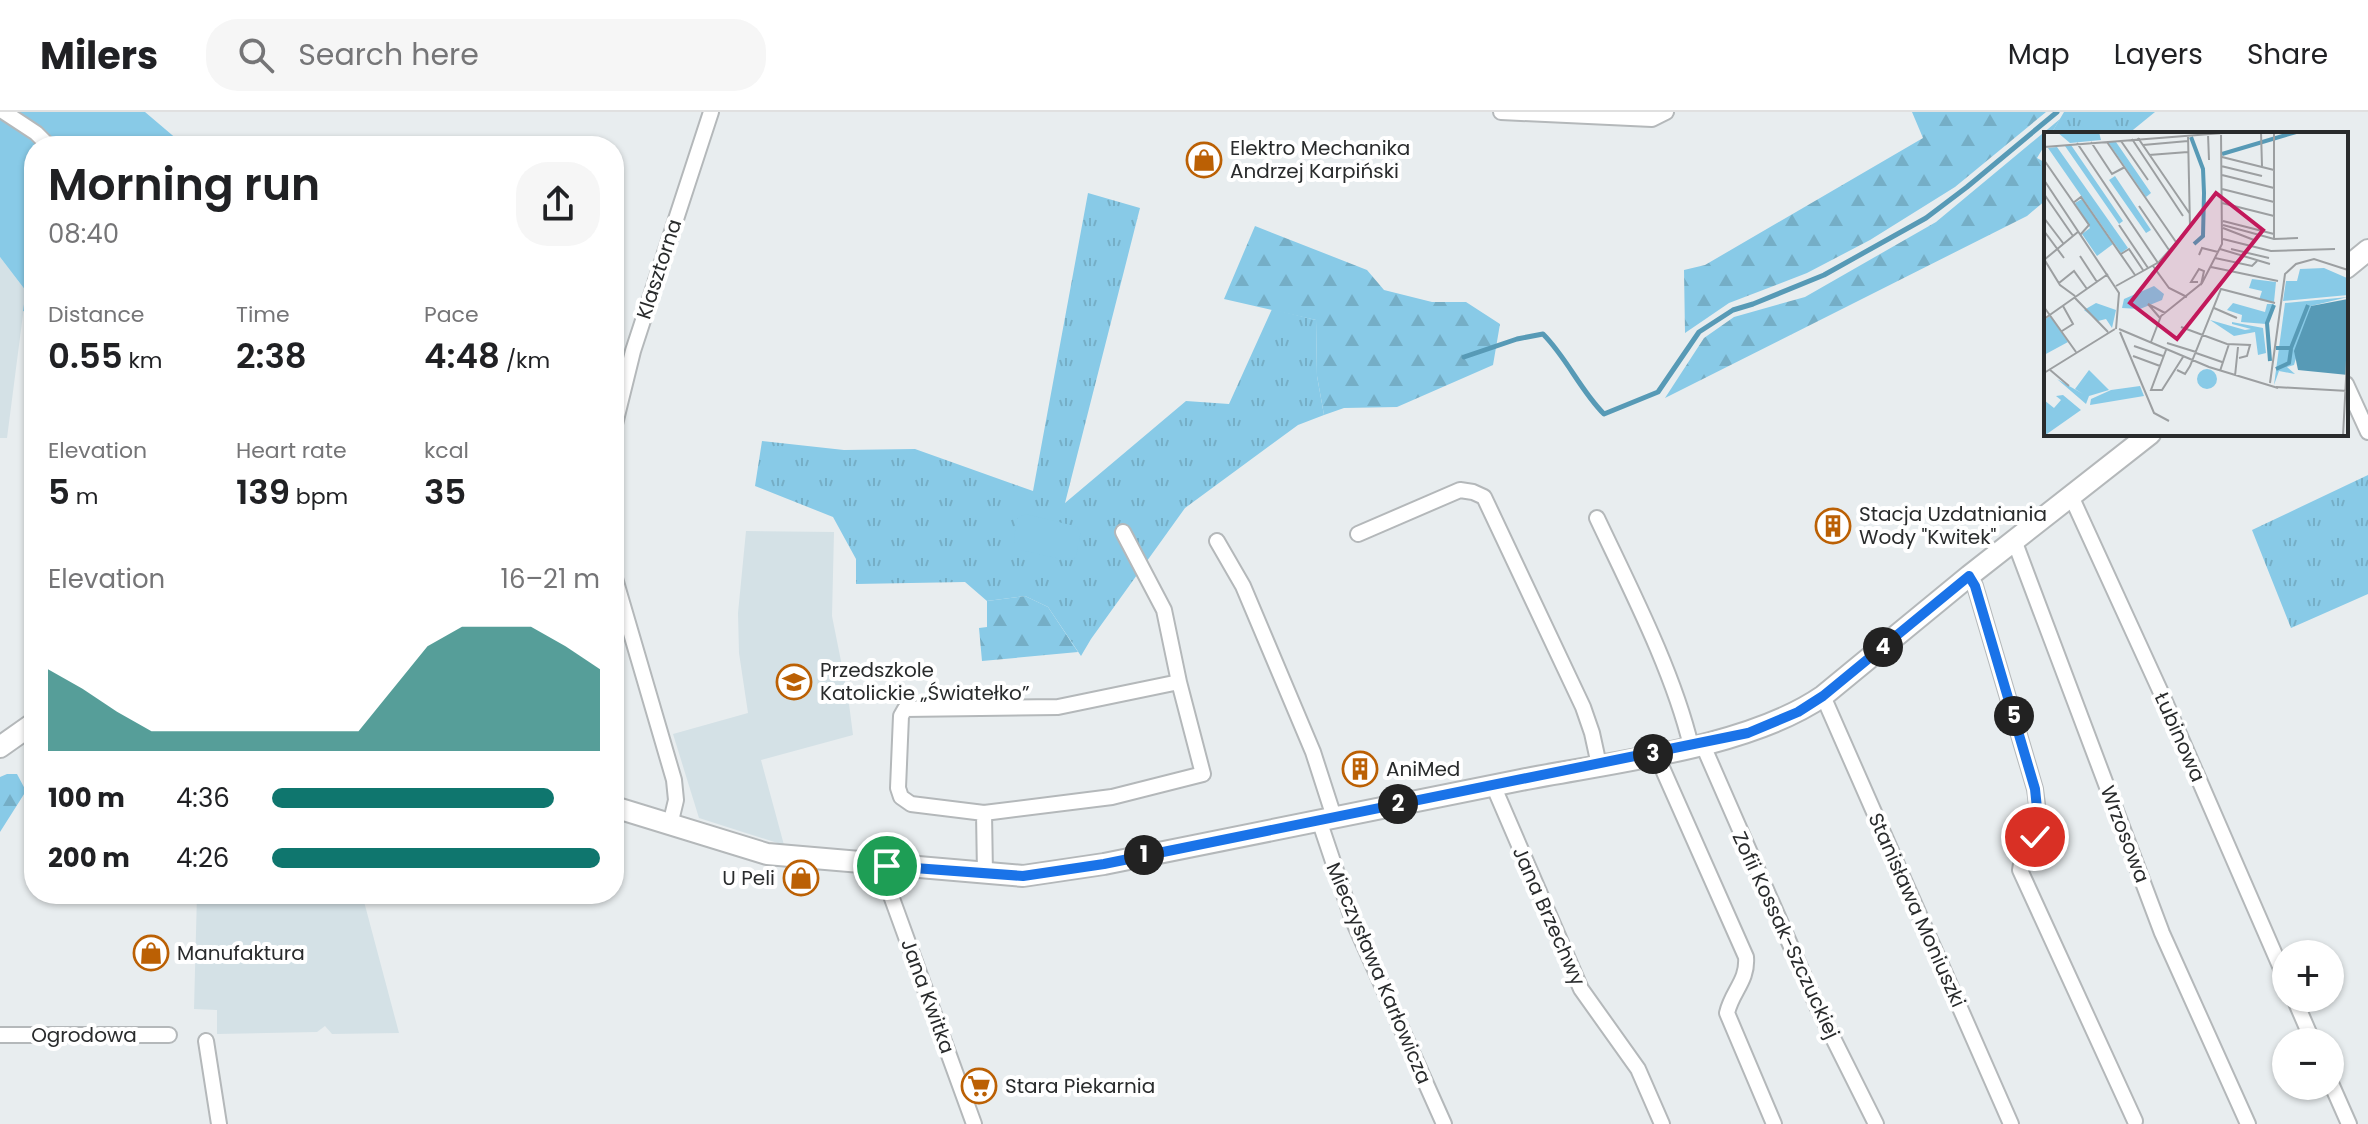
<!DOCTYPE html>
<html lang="en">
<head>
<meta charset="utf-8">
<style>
	body { margin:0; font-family:Poppins,sans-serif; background:#f6f6f6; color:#202124; height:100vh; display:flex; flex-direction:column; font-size:30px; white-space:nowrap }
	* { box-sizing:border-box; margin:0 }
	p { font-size:26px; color:#757577 }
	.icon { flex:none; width:44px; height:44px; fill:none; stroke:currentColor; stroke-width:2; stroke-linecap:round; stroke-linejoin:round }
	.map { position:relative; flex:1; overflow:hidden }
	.panel { position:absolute; left:24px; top:24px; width:600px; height:768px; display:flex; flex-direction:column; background:#fff; border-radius:32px; box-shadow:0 2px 6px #0004 }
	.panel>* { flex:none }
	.tools { position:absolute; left:2272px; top:828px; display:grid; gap:16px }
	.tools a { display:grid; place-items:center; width:72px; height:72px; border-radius:50%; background:#fff; box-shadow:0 2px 6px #0004; font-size:40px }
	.pin { position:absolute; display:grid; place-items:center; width:68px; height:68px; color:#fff; margin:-34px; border:4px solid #fff; border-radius:50%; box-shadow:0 2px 8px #0007 }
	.km { position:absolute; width:40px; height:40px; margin:-20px; border-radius:50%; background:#222; color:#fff; font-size:22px; line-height:40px; text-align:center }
	.round { display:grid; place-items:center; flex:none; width:84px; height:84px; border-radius:32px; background:#f6f6f6 }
	.headline { display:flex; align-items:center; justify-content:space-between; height:136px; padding:0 24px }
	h1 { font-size:44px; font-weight:600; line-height:60px }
	.metrics { display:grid; grid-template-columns:repeat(3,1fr); gap:12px; height:136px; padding:8px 24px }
	.metrics div { display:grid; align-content:center }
	.metrics b { font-size:34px; font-weight:600 }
	.metrics small { font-size:22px; font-weight:400 }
	.metrics p { font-size:22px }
	.chart { height:224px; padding:16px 24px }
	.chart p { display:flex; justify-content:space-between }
	.chart svg { width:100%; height:144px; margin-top:8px; fill:#0f766e; opacity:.7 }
	ul { padding:0 24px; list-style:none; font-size:26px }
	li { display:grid; grid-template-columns:128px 96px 1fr; align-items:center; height:60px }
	li i { height:20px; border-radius:10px; background:#0f766e }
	header { display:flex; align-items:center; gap:48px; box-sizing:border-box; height:112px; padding:0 40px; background:#fff; border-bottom:2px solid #e0e0e0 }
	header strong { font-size:38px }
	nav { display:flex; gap:44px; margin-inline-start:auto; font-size:28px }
	.search { width:560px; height:72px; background:#f6f6f6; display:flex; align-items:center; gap:20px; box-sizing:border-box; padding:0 28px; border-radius:32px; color:#757577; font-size:30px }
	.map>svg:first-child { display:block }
	.built { fill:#d4e1e6 }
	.grass { fill:url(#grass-tufts) }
	.forest { fill:url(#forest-firs) }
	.green { fill:#88cae7 }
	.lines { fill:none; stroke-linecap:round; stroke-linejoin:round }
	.stream { stroke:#579ab6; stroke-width:5 }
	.street-casing { stroke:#b4b8ba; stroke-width:18 }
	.secondary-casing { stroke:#b4b8ba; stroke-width:24 }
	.street { stroke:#fff; stroke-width:14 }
	.secondary { stroke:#fff; stroke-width:20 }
	.route-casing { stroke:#fff; stroke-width:16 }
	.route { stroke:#1a73e8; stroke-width:10 }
	.labels { text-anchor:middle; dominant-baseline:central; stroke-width:8; stroke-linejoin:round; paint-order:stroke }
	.poi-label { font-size:20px; fill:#292b2c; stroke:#fff; text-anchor:start }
	.street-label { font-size:20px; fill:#292b2c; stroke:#fff }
	.inset-river { fill:none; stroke:#579ab6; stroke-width:4 }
	.inset-road { fill:none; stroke:#9c9fa1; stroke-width:2 }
	.view { fill:#c2185b; fill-opacity:0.15; stroke:#c2185b; stroke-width:4 }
	.inset-edge { fill:none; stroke:#292b2c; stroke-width:4 }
</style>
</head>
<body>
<header>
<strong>Milers</strong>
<div class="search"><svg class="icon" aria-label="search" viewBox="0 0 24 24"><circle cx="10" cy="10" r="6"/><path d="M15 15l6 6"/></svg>Search here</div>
<nav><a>Map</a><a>Layers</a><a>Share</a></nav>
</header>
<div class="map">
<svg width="2368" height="1012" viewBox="0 0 2368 1012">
	<defs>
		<pattern id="grass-tufts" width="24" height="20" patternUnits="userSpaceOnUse" patternTransform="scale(2)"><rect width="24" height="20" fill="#88cae7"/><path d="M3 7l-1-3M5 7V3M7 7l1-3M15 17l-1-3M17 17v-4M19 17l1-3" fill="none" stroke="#75aec6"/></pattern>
		<pattern id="forest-firs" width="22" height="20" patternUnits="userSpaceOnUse" patternTransform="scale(2)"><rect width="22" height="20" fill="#88cae7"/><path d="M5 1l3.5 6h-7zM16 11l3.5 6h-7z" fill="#75aec6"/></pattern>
	</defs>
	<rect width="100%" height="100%" fill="#e8edef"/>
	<path class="built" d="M0,145l26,34 -19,147h-7z
		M746,419l88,1 -2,84 16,80 5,39 -92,25 23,85 -85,-27 -26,-84 75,-21 -9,-60 -1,-40z
		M197,782h165l37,139 -67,1 -7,-8 -8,6 -100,2v-24l-23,-1z"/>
	<path class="grass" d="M2064,0h91l-27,22h-77z
		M1088,81l52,15 -75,295 121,-102 43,3 43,-95 44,11 1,56 7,39 -26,10 -113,83 -94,131 -10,17 -33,-49 -23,-11 -38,5 -22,-19 -109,2v-25l-23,-42 -78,-31 7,-45 82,9 71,-1 118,42z
		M2368,363v119l-77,34 -39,-98z"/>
	<path class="forest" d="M1912,0h134l-91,75 -85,53 -63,33 -78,30 -44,30 -1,-63 21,-5 218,-127z
		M2060,7l-9,15h-5v9l-9,15 9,5v37l-19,16 -362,182 39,-60 30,-21 71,-20 131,-75z
		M1255,114l112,44 17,20 48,12h34l34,22 -7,41 -96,42 -53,1 -20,7 -7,-39 -1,-56 -92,-21z
		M1025,484l23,11 30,45 -96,9 -3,-33 8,-1v-26z
		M7,662h10l9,17 -26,41v-55z"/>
	<path class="green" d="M0,0h145l40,34h-151v168l-11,-3 3,-20 -26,-34z
		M1025,402l50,12 6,5 -5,26 -7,4 -48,-11 -7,-7 2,-24z"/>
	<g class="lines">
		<path class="stream" d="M1464,245l53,-18 26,-5c24,24 37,56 61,80l54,-22 41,-60 34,-22 20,-6 71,-29 102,-57 41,-31 90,-75"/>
		<g class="street-casing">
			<path id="street" d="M4,0l32,21 13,13
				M1501,0l151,7 14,-7
				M2346,272l22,48
				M614,316l19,-77 78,-239
				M2071,384l92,201 123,283
				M1597,406c33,70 76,153 94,228
				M1123,420l41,78 15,72
				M1358,422l102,-44 13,2 11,5 99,210 9,26 7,32
				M2014,428l148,393 86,191
				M1217,429l26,45 70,166 21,65
				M614,463l60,205 2,20 -6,25
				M1969,464l6,10 60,203c2,16 5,30 0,45 -4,13 -14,22 -15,36l115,251
				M1823,584l188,428
				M1702,631l115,263 59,118
				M1656,642l90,203c2,24 -14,34 -19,56l47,111
				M1493,673l88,204 57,80 24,55
				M984,701l-73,-9 -10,-7 -3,-9 3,-72 4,-7 153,-2 121,-25 24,92 -91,23 -128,16 1,61
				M1319,708l33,98 92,206
				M887,754l3,27 84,231
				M2294,886l19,44
				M0,923h169
				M206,929l13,83
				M2330,969l19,43"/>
		</g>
		<g class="secondary-casing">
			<path id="secondary" d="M2346,156l22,-18
				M0,635l34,-24
				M614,695l153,47 256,22 81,-12c139,-29 278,-57 417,-84 91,-18 227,-32 302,-84l146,-120 181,-142"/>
		</g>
		<use href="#street" class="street"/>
		<use href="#secondary" class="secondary"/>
	</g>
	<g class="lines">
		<g class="route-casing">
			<path id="route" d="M887,754l136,10 81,-12 644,-131 50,-21 25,-16 146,-120 6,10 60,203 3,29 -3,19"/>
		</g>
		<use href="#route" class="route"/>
	</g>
	<defs>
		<g id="shop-ring" transform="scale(1.8)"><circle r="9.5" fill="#fff" stroke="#bb6004" stroke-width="1.5"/><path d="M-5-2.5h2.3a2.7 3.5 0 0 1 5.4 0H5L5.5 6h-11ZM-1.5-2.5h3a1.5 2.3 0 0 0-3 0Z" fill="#bb6004"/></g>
		<g id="building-ring" transform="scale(1.8)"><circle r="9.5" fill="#fff" stroke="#bb6004" stroke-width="1.5"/><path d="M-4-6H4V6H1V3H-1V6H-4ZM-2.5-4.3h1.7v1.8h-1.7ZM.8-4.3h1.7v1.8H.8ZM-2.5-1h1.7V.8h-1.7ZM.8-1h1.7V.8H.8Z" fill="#bb6004"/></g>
		<g id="school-ring" transform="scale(1.8)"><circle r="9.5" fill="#fff" stroke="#bb6004" stroke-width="1.5"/><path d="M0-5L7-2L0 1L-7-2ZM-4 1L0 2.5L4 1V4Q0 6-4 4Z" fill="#bb6004"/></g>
		<g id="supermarket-ring" transform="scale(1.8)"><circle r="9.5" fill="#fff" stroke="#bb6004" stroke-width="1.5"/><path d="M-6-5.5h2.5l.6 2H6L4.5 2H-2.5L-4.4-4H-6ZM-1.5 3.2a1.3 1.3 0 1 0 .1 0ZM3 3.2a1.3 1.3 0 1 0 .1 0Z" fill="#bb6004"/></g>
	</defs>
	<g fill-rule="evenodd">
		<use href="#shop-ring" x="1204" y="48"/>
		<use href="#building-ring" x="1833" y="414"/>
		<use href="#school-ring" x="794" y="570"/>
		<use href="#building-ring" x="1360" y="657"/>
		<use href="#shop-ring" x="801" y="766"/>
		<use href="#shop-ring" x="151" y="841"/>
		<use href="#supermarket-ring" x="979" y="974"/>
	</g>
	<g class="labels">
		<g class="poi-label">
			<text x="1230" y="36">Elektro Mechanika<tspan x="1230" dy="23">Andrzej Karpiński</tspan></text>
			<text x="1859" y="402">Stacja Uzdatniania<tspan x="1859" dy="23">Wody "Kwitek"</tspan></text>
			<text x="820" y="558">Przedszkole<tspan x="820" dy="23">Katolickie „Światełko”</tspan></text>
			<text x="1386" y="657">AniMed</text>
			<text x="775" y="766" text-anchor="end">U Peli</text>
			<text x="177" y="841">Manufaktura</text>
			<text x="1005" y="974">Stara Piekarnia</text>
		</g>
		<g class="street-label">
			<text transform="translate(659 157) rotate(-72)">Klasztorna</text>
			<text transform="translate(2180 625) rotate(66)">Łubinowa</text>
			<text transform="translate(2125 722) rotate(69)">Wrzosowa</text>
			<text transform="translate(1917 798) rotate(66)">Stanisława Moniuszki</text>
			<text transform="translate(1549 804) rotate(66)">Jana Brzechwy</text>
			<text transform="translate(1786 823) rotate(65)">Zofii Kossak-Szczuckiej</text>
			<text transform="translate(1379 861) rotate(67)">Mieczysława Karłowicza</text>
			<text transform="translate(928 884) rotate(70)">Jana Kwitka</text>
			<text x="84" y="923">Ogrodowa</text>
		</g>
	</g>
	<g transform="translate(2044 20)">
		<rect width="304" height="304" fill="#e8edef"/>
		<path d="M13,0h42l2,8 -31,3zM304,165l-37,9 -17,59 -7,2 8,7 -16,-3 -5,14 11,-82zM189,171l32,9 2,-8h7l-8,20 -25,-2 1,-7 -15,-5zM45,238l20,20 -20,6 -3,8 -29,-25 26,15 -8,-5zM19,263l18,15 -37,26v-36l10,8 7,-8 -5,-4z" fill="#88cae7"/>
		<path d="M166,188l35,10 6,-1 -19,-5v-2l31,6 3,25 -8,2 -3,-23 -21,4zM96,254l4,10 -54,9 1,-6 20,-9z" fill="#88cae7"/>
		<path d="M38,67l31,45 -16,12 -15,-22 8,-6 -15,-25z" fill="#88cae7"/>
		<path d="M64,10h8l35,51 -5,4zM27,13l52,76 -4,3 -54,-78zM13,15l71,101 -7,5 -73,-105zM71,44l36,54 -5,3 -37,-53zM280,136l23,10 1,17 -65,6 3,-20h11l3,-12zM208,147l24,3 -2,20 -15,-2 3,-9 -13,-3zM110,154l10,8 -2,6 -22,9 -18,-1 2,-9zM52,171l20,7 -4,18 -6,-9 -8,2 -14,-11zM6,184l18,26 -24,13v-35zM153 247a10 10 0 1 1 20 0a10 10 0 1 1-20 0Z" fill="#88cae7"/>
		<path d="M304,167v76l-50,-5 -4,-19 17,-45z" fill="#579ab6"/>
		<path class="inset-river" d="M147,5l12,32 1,24 -1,43 -9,8M178,22l74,-22M232,216h15l17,-43M226,229l-3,-38 7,-18M232,237l13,-6 2,-14"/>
		<path class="inset-road" d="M217,0l1,34M230,0v107M164,2l1,26M94,6l52,76M88,7l51,77M77,9l27,39M47,10l21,32 13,-7M63,10l69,100M33,11l81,120M99,13l45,-4M0,15l192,-15M105,23l39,-3M178,25l52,13M0,28l45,65 -8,9M177,34l41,10M178,43l52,13M0,48l75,113 -3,36M178,57l52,13M0,62l29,42M29,71l8,-6 54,78M178,71l52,13M95,74l30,44M0,86l19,25M179,89l51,13M75,93l29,43M179,93l51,14 24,-1M179,96l31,12M0,99l20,27M179,107l48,12 64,-2M176,117l50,15M187,117l38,9M77,122l8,-5 14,21M155,123l3,-7 16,4M36,124l17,26M171,126l37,8 5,-5M0,127l16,26 15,11M0,128l35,-29M109,134l16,22 18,9M167,135l67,14M154,150h-7l8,-13 5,2 -3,14M15,151l15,-12 13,18M72,154l43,-24 31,-35 -2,-92M31,166l33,34M0,175l32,45M170,176l23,10M116,186l-12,-14 17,9M0,187l64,-45M137,195l46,17 23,1 -3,11 -8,2M75,197l90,38 69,21M18,199l11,-7 -10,-18M76,200l34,81 15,8M107,210l10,-26 41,-33 20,-39 -1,-112M123,211l29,9M90,214l29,10M122,218l-15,40h11l21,-33M152,221l26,9M89,224l27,10M5,237l20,17M133,238l8,4 5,-8 31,-77 54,14M176,239l9,-27M0,241l71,-44M191,244l3,-29M226,251l15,-109 11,-10 18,-5 34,11M232,255l72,4M299,304l5,-95"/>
		<path class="view" d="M172,61l47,37 -86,109 -47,-36z"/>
		<rect width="304" height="304" class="inset-edge"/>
	</g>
</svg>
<div class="tools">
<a>+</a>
<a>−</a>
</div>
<div class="pin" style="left:887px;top:754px;background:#1e9e55"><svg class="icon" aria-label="arrive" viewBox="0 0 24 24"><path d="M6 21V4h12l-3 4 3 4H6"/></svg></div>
<div class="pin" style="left:2035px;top:725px;background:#d93025"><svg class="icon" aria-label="check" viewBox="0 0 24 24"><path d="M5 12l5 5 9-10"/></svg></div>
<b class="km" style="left:1144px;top:743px">1</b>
<b class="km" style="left:1398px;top:692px">2</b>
<b class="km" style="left:1653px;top:642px">3</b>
<b class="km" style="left:1883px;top:535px">4</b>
<b class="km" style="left:2014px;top:604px">5</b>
<section class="panel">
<div class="headline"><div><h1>Morning run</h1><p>08:40</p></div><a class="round"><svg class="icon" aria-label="share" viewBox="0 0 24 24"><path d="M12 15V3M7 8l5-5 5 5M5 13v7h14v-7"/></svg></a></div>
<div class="metrics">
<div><p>Distance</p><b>0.55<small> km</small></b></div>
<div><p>Time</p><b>2:38</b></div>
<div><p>Pace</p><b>4:48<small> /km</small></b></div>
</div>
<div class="metrics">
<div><p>Elevation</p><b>5<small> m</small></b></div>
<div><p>Heart rate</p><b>139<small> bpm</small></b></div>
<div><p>kcal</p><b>35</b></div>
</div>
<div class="chart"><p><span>Elevation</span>16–21 m</p>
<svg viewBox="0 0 160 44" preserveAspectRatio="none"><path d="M0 44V19L10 25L20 32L30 38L40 38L50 38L60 38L70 38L80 38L90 38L100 25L110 12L120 6L130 6L140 6L150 12L160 19V44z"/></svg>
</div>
<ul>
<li><b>100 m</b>4:36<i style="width:86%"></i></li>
<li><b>200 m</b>4:26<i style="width:100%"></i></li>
</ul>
</section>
</div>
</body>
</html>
